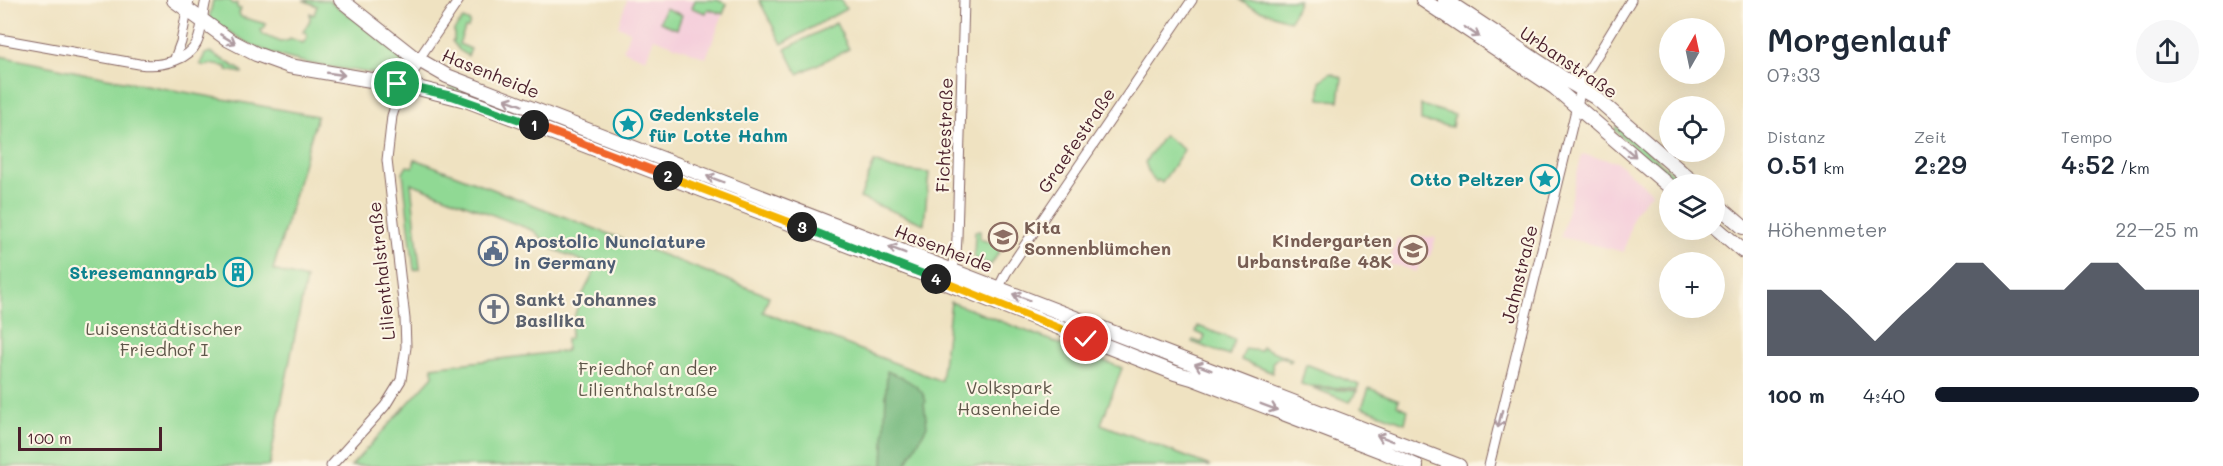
<!DOCTYPE html>
<html lang="de">
<head>
<meta charset="utf-8">
<style>
	body { margin:0; font-family:Mali,sans-serif; background:#f6f6f7; color:#1f2937; height:100vh; display:flex; flex-direction:column; font-size:22px; white-space:nowrap }
	* { box-sizing:border-box; margin:0 }
	p { font-size:20px; color:#747a83 }
	.icon { flex:none; width:33px; height:33px; fill:none; stroke:currentColor; stroke-width:2; stroke-linecap:round; stroke-linejoin:round }
	.map { position:relative; flex:1; overflow:hidden }
	.panel { display:flex; flex-direction:column; background:#fff; width:480px }
	.panel>* { flex:none }
	.needle { width:39px; rotate:9deg }
	.controls { position:absolute; left:1659px; top:18px; display:grid; gap:12px }
	.controls a { display:grid; place-items:center; width:66px; height:66px; border-radius:50%; background:#fff; box-shadow:0 6px 24px #0002; font-size:30px }
	.scale { position:absolute; left:18px; bottom:15px; width:144px; box-sizing:border-box; padding-left:6px; border:3px solid #4a1f2b; border-top:0; font-size:16px; line-height:21px; white-space:nowrap; color:#4a1f2b; -webkit-text-stroke:4px #fcf5e5; paint-order:stroke }
	.pin { position:absolute; display:grid; place-items:center; width:51px; height:51px; color:#fff; margin:-26px; border:3px solid #fff; border-radius:50%; box-shadow:0 2px 6px #0007 }
	.km { position:absolute; width:30px; height:30px; margin:-15px; border-radius:50%; background:#222; color:#fff; font-size:16px; line-height:30px; text-align:center }
	.round { display:grid; place-items:center; flex:none; width:63px; height:63px; border-radius:32px; background:#f6f6f7 }
	.head { display:flex; align-items:center; justify-content:space-between; height:102px; padding:0 24px }
	h1 { font-size:33px; font-weight:600; line-height:45px }
	.metrics { display:grid; grid-template-columns:repeat(3,1fr); gap:9px; height:102px; padding:6px 24px }
	.metrics div { display:grid; align-content:center }
	.metrics b { font-size:26px; font-weight:600 }
	.metrics small { font-size:16px; font-weight:400 }
	.metrics p { font-size:16px }
	.chart { height:168px; padding:12px 24px }
	.chart p { display:flex; justify-content:space-between }
	.chart svg { width:100%; height:108px; margin-top:6px; fill:#111827; opacity:.7 }
	ul { padding:0 24px; list-style:none; font-size:20px }
	li { display:grid; grid-template-columns:96px 72px 1fr; align-items:center; height:45px }
	li i { height:15px; border-radius:8px; background:#111827 }
	main { display:flex; flex:1; min-height:0 }
	.map>svg:first-child { display:block }
	.built { fill:#f5cfdb }
	.green { fill:#90d994; stroke:#6d7c60; stroke-width:1.5 }
	.forest { fill:#74b97e; stroke:#5f6c54; stroke-width:1.5 }
	.lines { fill:none; stroke-linecap:round; stroke-linejoin:round }
	.minor-casing { stroke:#846360; stroke-width:11 }
	.secondary-casing { stroke:#846360; stroke-width:16 }
	.minor { stroke:#fff; stroke-width:9 }
	.secondary { stroke:#fff; stroke-width:14 }
	.oneway { stroke:#ae9aa0 }
	.split-1-casing { stroke:#fff; stroke-width:12 }
	.split-2-casing { stroke:#fff; stroke-width:12 }
	.split-3-casing { stroke:#fff; stroke-width:12 }
	.split-4-casing { stroke:#fff; stroke-width:12 }
	.split-5-casing { stroke:#fff; stroke-width:12 }
	.split-1 { stroke:#22a559; stroke-width:8 }
	.split-2 { stroke:#f0652b; stroke-width:8 }
	.split-3 { stroke:#f5b400; stroke-width:8 }
	.split-4 { stroke:#22a559; stroke-width:8 }
	.split-5 { stroke:#f5b400; stroke-width:8 }
	.labels { text-anchor:middle; dominant-baseline:central; stroke-width:4.5; stroke-linejoin:round; paint-order:stroke }
	.street-label { font-size:18px; fill:#4a1f2b; stroke:#fcf5e5 }
	.culture-label { font-size:18px; font-weight:bold; fill:#0d838f; stroke:#fcf5e5; text-anchor:end }
	.education-label { font-size:18px; font-weight:bold; fill:#785e54; stroke:#fcf5e5; text-anchor:start }
	.service-label { font-size:18px; font-weight:bold; fill:#4e5e75; stroke:#fcf5e5; text-anchor:start }
	.worship-label { font-size:18px; font-weight:bold; fill:#5b616d; stroke:#fcf5e5; text-anchor:start }
	.park-label { font-size:18px; fill:#5f574a; stroke:#fcf5e5 }
</style>
</head>
<body>
<main>
<div class="map">
<svg width="1743" height="466" viewBox="0 0 1743 466">
	<rect width="100%" height="100%" fill="#fcf5e5"/>
	<filter id="ink" filterUnits="userSpaceOnUse"><feTurbulence type="fractalNoise" baseFrequency=".0167" numOctaves="2"/><feDisplacementMap in="SourceGraphic" scale="12" xChannelSelector="R" yChannelSelector="G"/><feConvolveMatrix kernelMatrix="1 2 1 2 8 2 1 2 1" color-interpolation-filters="sRGB"/></filter>
	<filter id="wash" filterUnits="userSpaceOnUse"><feTurbulence type="fractalNoise" baseFrequency=".008" numOctaves="4" result="noise"/><feDisplacementMap in="SourceGraphic" scale="24" xChannelSelector="R" yChannelSelector="G"/><feGaussianBlur stdDeviation="1.35" result="paint"/><feColorMatrix in="noise" values="0 0 0 0 0 0 0 0 0 0 0 0 0 0 0 0 0 1.4 0 .05"/><feComposite in="paint" operator="in"/></filter>
	<g filter="url(#wash)">
		<rect width="100%" height="100%" fill="#efe2c1"/>
		<path class="built" d="M627,0h90l10,4 -21,54 -52,-20 -8,21 -23,-9 7,-19 -12,-5z
			M1582,154l35,8 35,30 -18,21 -10,39 -63,-15z
			M1419,236l17,2 -6,18 -7,1 -7,15 -16,-6 -11,-1 8,-27 17,6z"/>
		<path class="green" d="M213,0h17l3,4 4,-1v5l4,1 -2,4 2,4 25,7 -2,5 -3,1 2,5 18,7 9,-2v-2l13,5 4,-5v-5l-4,-1 7,-12v-7l4,2 3,-9 -14,-6h25l35,25 44,37 -10,15c-45,-8 -94,-10 -136,-28 -19,-8 -35,-19 -52,-31z
			M695,0h22l10,4 -4,10 -15,-5 -2,4 -14,-5z
			M759,0h82l5,9 -64,35z
			M1240,0h59l-9,21 -41,-15z
			M665,8l17,7 -5,14 -17,-7z
			M463,19l7,3 -2,6h-3l-6,16 12,5 -3,7 -9,-6 -7,-9 2,-1v-10z
			M836,23l13,26 -51,25 -13,-25z
			M210,52l32,19v2l-15,-3v-3l-17,-3 -6,2 -4,-2 5,-10z
			M0,56l107,22 210,38 -44,154 33,9 -37,187h-269z
			M1331,73l11,5 -3,23 -19,-2v-18z
			M450,84l525,201v2l-524,-197z
			M1421,105l33,10 -2,12 -31,-6z
			M1617,126l2,1 66,57h-12l-59,-54z
			M1164,135l20,15 -22,33 -4,-3 -2,2 -6,-6 -5,-14z
			M415,159l354,137 -6,16 178,69 10,-79 171,66 -21,56 109,42h-859l82,-90 -1,-9 134,-16v-12l4,-1c3,-27 14,-48 27,-71l-44,-18 -19,-18 -123,-48 9,86 -6,1 -11,-97 4,-7 6,1z
			M874,162l19,7 36,4 -5,51 -64,-26z
			M975,231h5v8l22,8 -11,18 -17,-7z
			M1198,326l37,14 -6,16 -37,-14 1,-2 9,3 3,-7 -9,-4z
			M1262,347l30,12 -2,3 -7,-5 -6,1 -5,5 1,10 -32,-13 4,-11 15,2z
			M1306,364l53,21 -2,4 -49,-3 -7,-2z
			M1313,388l44,3 -7,11z
			M1369,388l30,12 -2,5 11,5 -3,13 -43,-16z"/>
		<path class="forest" d="M887,371c14,6 37,15 39,31l-2,1 3,23 -22,40h-22z"/>
	</g>
	<g filter="url(#ink)">
		<g class="lines">
			<g class="minor-casing">
				<path id="minor" d="M0,39l139,25c14,2 24,1 37,-4 30,-11 23,-35 30,-60
					M418,60l41,-60
					M174,61l7,-19 8,-42
					M952,271l4,-16 1,-18 7,-237
					M997,291l9,-18 186,-273
					M331,466l54,-60 16,-26 5,-33 -1,-28 -18,-159 5,-44 10,-31
					M1489,466l95,-389 47,-77"/>
			</g>
			<g class="secondary-casing">
				<path id="secondary" d="M174,0l55,40 27,14 33,12 129,22 48,12 460,175 249,98 17,5 192,74 32,14
					M341,0l71,56 35,20 1012,390
					M1423,0l131,87 116,100
					M1445,0l121,80 29,17 100,87
					M402,85l16,-25
					M1714,202l29,25
					M1714,226l29,25"/>
			</g>
			<use href="#minor" class="minor"/>
			<use href="#secondary" class="secondary"/>
		</g>
		<defs><path id="oneway-shaft" d="M-6 0H5M1.5-3L5.5 0L1.5 3" fill="none" stroke-width="1.6" stroke-linecap="round" stroke-linejoin="round" transform="scale(1.5)"/></defs>
		<g class="oneway">
			<use href="#oneway-shaft" transform="translate(1472 32) rotate(34)"/>
			<use href="#oneway-shaft" transform="translate(228 39) rotate(31)"/>
			<use href="#oneway-shaft" transform="translate(336 74) rotate(8)"/>
			<use href="#oneway-shaft" transform="translate(513 102) rotate(-159)"/>
			<use href="#oneway-shaft" transform="translate(1629 151) rotate(41)"/>
			<use href="#oneway-shaft" transform="translate(715 179) rotate(-159)"/>
			<use href="#oneway-shaft" transform="translate(897 250) rotate(-159)"/>
			<use href="#oneway-shaft" transform="translate(1021 297) rotate(-159)"/>
			<use href="#oneway-shaft" transform="translate(1203 367) rotate(-159)"/>
			<use href="#oneway-shaft" transform="translate(1269 407) rotate(21)"/>
			<use href="#oneway-shaft" transform="translate(1500 419) rotate(104)"/>
			<use href="#oneway-shaft" transform="translate(1385 438) rotate(-159)"/>
		</g>
	</g>
	<g class="lines" filter="url(#ink)">
		<g class="split-1-casing">
			<path id="split-1" d="M397,84l55,12 82,29"/>
		</g>
		<g class="split-2-casing">
			<path id="split-2" d="M534,125l134,51"/>
		</g>
		<g class="split-3-casing">
			<path id="split-3" d="M668,176l134,51"/>
		</g>
		<g class="split-4-casing">
			<path id="split-4" d="M802,227l134,52"/>
		</g>
		<g class="split-5-casing">
			<path id="split-5" d="M936,279l150,60"/>
		</g>
		<use href="#split-1" class="split-1"/>
		<use href="#split-2" class="split-2"/>
		<use href="#split-3" class="split-3"/>
		<use href="#split-4" class="split-4"/>
		<use href="#split-5" class="split-5"/>
	</g>
	<defs>
		<g id="sight-ring" transform="scale(1.5)"><circle r="9.5" fill="#fcf5e5" stroke="#0f9aa8" stroke-width="1.5"/><path d="M0-6L1.8-2.2L6-1.7L2.9 1.2L3.7 5.4L0 3.3L-3.7 5.4L-2.9 1.2L-6-1.7L-1.8-2.2Z" fill="#0f9aa8"/></g>
		<g id="school-ring" transform="scale(1.5)"><circle r="9.5" fill="#fcf5e5" stroke="#8d6e63" stroke-width="1.5"/><path d="M0-5L7-2L0 1L-7-2ZM-4 1L0 2.5L4 1V4Q0 6-4 4Z" fill="#8d6e63"/></g>
		<g id="civic-ring" transform="scale(1.5)"><circle r="9.5" fill="#fcf5e5" stroke="#5c6f8a" stroke-width="1.5"/><path d="M-.6-6.5H3V-4.5H.6V-3L4-1V1h2V6H-6V1h2V-1L-.6-3ZM-1.2 2.5V6h2.4V2.5Z" fill="#5c6f8a"/></g>
		<g id="building-ring" transform="scale(1.5)"><circle r="9.5" fill="#fcf5e5" stroke="#0f9aa8" stroke-width="1.5"/><path d="M-4-6H4V6H1V3H-1V6H-4ZM-2.5-4.3h1.7v1.8h-1.7ZM.8-4.3h1.7v1.8H.8ZM-2.5-1h1.7V.8h-1.7ZM.8-1h1.7V.8H.8Z" fill="#0f9aa8"/></g>
		<g id="church-ring" transform="scale(1.5)"><circle r="9.5" fill="#fcf5e5" stroke="#6b7280" stroke-width="1.5"/><path d="M-1.2-6h2.4v3.5h3.3v2.4h-3.3V6h-2.4V-.1h-3.3v-2.4h3.3Z" fill="#6b7280"/></g>
	</defs>
	<g fill-rule="evenodd">
		<use href="#sight-ring" x="628" y="124"/>
		<use href="#sight-ring" x="1545" y="179"/>
		<use href="#school-ring" x="1003" y="237"/>
		<use href="#school-ring" x="1413" y="250"/>
		<use href="#civic-ring" x="493" y="251"/>
		<use href="#building-ring" x="238" y="272"/>
		<use href="#church-ring" x="494" y="309"/>
	</g>
	<g class="labels">
		<g class="street-label">
			<text transform="translate(1569 62) rotate(34)">Urbanstraße</text>
			<text transform="translate(491 73) rotate(22)">Hasenheide</text>
			<text transform="translate(944 135) rotate(-88)">Fichtestraße</text>
			<text transform="translate(1076 140) rotate(-56)">Graefestraße</text>
			<text transform="translate(944 248) rotate(21)">Hasenheide</text>
			<text transform="translate(381 271) rotate(-96)">Lilienthalstraße</text>
			<text transform="translate(1519 274) rotate(-76)">Jahnstraße</text>
		</g>
		<g class="culture-label">
			<text x="649" y="114" text-anchor="start">Gedenkstele<tspan x="649" dy="21">für Lotte Hahm</tspan></text>
			<text x="1524" y="179">Otto Peltzer</text>
			<text x="217" y="272">Stresemanngrab</text>
		</g>
		<g class="education-label">
			<text x="1024" y="227">Kita<tspan x="1024" dy="21">Sonnenblümchen</tspan></text>
			<text x="1392" y="240" text-anchor="end">Kindergarten<tspan x="1392" dy="21">Urbanstraße 48K</tspan></text>
		</g>
		<g class="service-label">
			<text x="514" y="241">Apostolic Nunciature<tspan x="514" dy="21">in Germany</tspan></text>
		</g>
		<g class="worship-label">
			<text x="515" y="299">Sankt Johannes<tspan x="515" dy="21">Basilika</tspan></text>
		</g>
		<g class="park-label">
			<text x="164" y="328">Luisenstädtischer<tspan x="164" dy="21">Friedhof I</tspan></text>
			<text x="648" y="368">Friedhof an der<tspan x="648" dy="21">Lilienthalstraße</tspan></text>
			<text x="1009" y="387">Volkspark<tspan x="1009" dy="21">Hasenheide</tspan></text>
		</g>
	</g>
</svg>
<div class="controls">
<a><svg class="needle" viewBox="-14 -14 28 28"><path d="M0-13l5 13h-10z" fill="#e53935"/><path d="M0 13l5-13h-10z" fill="#747a83"/></svg></a>
<a><svg class="icon" aria-label="locate" viewBox="0 0 24 24"><circle cx="12" cy="12" r="6"/><path d="M12 2v4M12 18v4M2 12h4M18 12h4"/></svg></a>
<a><svg class="icon" aria-label="layers" viewBox="0 0 24 24"><path d="M12 4l9 5-9 5-9-5zM3 14l9 5 9-5"/></svg></a>
<a>+</a>
</div>
<div class="scale">100 m</div>
<div class="pin" style="left:397px;top:84px;background:#1e9e55"><svg class="icon" aria-label="arrive" viewBox="0 0 24 24"><path d="M6 21V4h12l-3 4 3 4H6"/></svg></div>
<div class="pin" style="left:1086px;top:339px;background:#d93025"><svg class="icon" aria-label="check" viewBox="0 0 24 24"><path d="M5 12l5 5 9-10"/></svg></div>
<b class="km" style="left:534px;top:125px">1</b>
<b class="km" style="left:668px;top:176px">2</b>
<b class="km" style="left:802px;top:227px">3</b>
<b class="km" style="left:936px;top:279px">4</b>
</div>
<section class="panel">
<div class="head"><div><h1>Morgenlauf</h1><p>07:33</p></div><a class="round"><svg class="icon" aria-label="share" viewBox="0 0 24 24"><path d="M12 15V3M7 8l5-5 5 5M5 13v7h14v-7"/></svg></a></div>
<div class="metrics">
<div><p>Distanz</p><b>0.51<small> km</small></b></div>
<div><p>Zeit</p><b>2:29</b></div>
<div><p>Tempo</p><b>4:52<small> /km</small></b></div>
</div>
<div class="chart"><p><span>Höhenmeter</span>22–25 m</p>
<svg viewBox="0 0 160 44" preserveAspectRatio="none"><path d="M0 44V17L10 17L20 17L30 27L40 38L50 27L60 17L70 6L80 6L90 17L100 17L110 17L120 6L130 6L140 17L150 17L160 17V44z"/></svg>
</div>
<ul>
<li><b>100 m</b>4:40<i style="width:100%"></i></li>
</ul>
</section>
</main>
</body>
</html>
